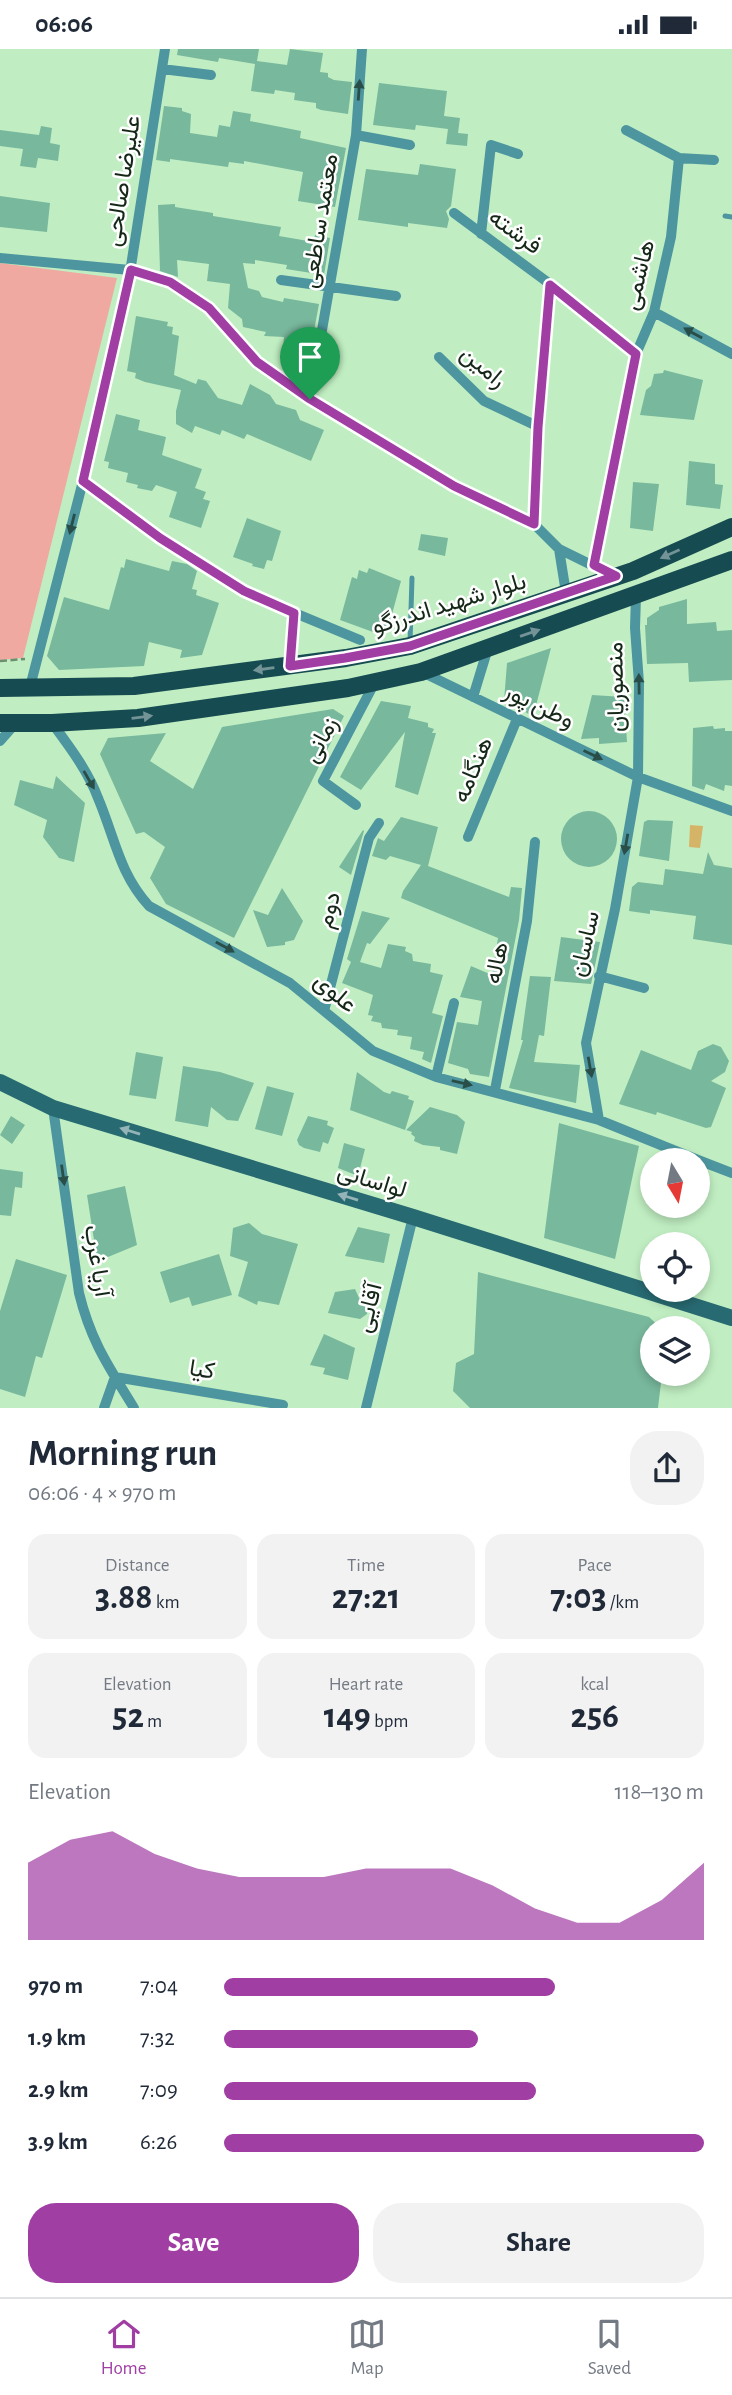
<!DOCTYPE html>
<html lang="en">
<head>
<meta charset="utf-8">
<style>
	body { margin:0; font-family:"Alegreya Sans",Vazirmatn,sans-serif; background:#f2f2f3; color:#1f2937; height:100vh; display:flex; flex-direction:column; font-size:26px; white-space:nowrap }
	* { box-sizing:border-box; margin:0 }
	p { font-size:23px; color:#747a83 }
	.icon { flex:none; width:38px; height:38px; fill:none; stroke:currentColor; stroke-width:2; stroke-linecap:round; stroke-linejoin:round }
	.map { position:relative; height:1359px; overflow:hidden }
	.panel { display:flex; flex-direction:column; background:#fff; flex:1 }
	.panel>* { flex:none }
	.needle { width:46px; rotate:170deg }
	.fabs { position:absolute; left:640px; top:1099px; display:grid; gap:14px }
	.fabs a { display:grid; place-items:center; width:70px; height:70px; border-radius:50%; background:#fff; box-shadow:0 4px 10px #0003; font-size:35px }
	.pin { position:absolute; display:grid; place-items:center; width:60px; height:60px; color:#fff; margin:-72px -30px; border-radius:50% 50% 50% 0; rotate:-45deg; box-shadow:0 0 7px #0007 }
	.pin .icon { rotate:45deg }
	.round { display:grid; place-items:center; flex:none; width:74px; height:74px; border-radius:28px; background:#f2f2f3 }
	.overview { display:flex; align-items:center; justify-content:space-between; height:119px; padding:0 28px }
	h1 { font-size:38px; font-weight:700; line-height:52px }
	.stats { display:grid; grid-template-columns:repeat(3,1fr); gap:10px; height:119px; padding:7px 28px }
	.stats div { display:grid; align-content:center; border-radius:18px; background:#f2f2f3; text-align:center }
	.stats b { font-size:35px; font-weight:700 }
	.stats small { font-size:19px; font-weight:400 }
	.stats p { font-size:19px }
	.chart { height:196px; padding:14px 28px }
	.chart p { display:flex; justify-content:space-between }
	.chart svg { width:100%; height:126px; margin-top:7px; fill:#a03ea4; opacity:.7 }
	.primary-button { display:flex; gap:14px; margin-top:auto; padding:14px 28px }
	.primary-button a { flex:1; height:80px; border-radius:28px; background:#a03ea4; color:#fff; font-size:28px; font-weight:700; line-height:80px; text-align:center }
	.primary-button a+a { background:#f2f2f3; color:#1f2937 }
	ul { padding:0 28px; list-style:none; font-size:23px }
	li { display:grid; grid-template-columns:112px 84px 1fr; align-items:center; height:52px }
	li i { height:18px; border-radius:9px; background:#a03ea4 }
	.status { display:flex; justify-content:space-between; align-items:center; height:49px; padding:0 35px; background:#fff; direction:ltr }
	.status svg { height:19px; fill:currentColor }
	.tab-bar { display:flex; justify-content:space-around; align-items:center; height:98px; border-top:2px solid #e0e1e3; background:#fff; font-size:19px; color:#747a83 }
	.tab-bar a { display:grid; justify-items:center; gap:4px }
	.tab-bar .selected { color:#a03ea4 }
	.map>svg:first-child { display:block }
	.green { fill:#f0a9a1 }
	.water { fill:#d6b467 }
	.building { fill:#78b89d }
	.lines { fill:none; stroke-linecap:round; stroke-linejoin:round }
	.path { stroke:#6c8d6e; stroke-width:2.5; stroke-dasharray:7 3.5; stroke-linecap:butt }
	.service { stroke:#4d969f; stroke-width:5 }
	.minor { stroke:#4d969f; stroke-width:10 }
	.secondary { stroke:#286a72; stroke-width:16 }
	.primary { stroke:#164b52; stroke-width:18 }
	.oneway { fill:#294e47 }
	.oneway2 { fill:#739397 }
	.oneway3 { fill:#94b4b8 }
	.route-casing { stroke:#fff; stroke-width:14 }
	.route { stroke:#a03ea4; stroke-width:9 }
	.labels { text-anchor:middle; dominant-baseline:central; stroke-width:5; stroke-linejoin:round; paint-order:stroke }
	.street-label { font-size:24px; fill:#152717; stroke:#fff }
</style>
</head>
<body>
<div class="status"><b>06:06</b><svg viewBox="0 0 49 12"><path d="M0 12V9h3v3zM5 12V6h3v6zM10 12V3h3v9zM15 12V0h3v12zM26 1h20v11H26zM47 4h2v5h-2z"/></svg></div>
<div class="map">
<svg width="732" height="1359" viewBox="0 0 732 1359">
	<rect width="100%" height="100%" fill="#c0eec2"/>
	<path class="green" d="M0,214l117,15 -94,380 -23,2z"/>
	<path class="water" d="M690,776l13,1 -3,22 -11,-1z"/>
	<path class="building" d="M178,0h81l-2,12 30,4 3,-16 33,4 -3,19 8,1v4l6,3 18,2 -4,32 -27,-4 -5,-2v-5l-22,-3 1,-7 -20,-3 -1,4 -23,-3 4,-27 -36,-6 -1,4 -41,-7z
		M379,34l68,8 -3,25 16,2 -2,15 10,1 -1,12 -21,-2 2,-15 -32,-4 -1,5 -42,-5z
		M164,57l18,2v3l9,3 -1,19 27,4 2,-12 11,2 3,-16 18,3 -1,7 51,10 -1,7 46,10 -11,59 -37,-6 5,-29 -59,-11v3l-15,-2 -1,5 -58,-8v3l-14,-2z
		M41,77l11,2 -2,15 10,2 -2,16 -20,-3 -2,10 -16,-2 3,-17 -23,-3v-16l39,5z
		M420,115l36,5 -5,37 -5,5 3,8 -2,9 -39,-5v4l-50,-7 8,-51 52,6z
		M0,147l50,7 -3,29 -47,-5z
		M175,155v3l38,6v3l68,11 -2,9 35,6 1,-7 15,3 -6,37 -38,-6 1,-4 -32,-5v4l-12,-1 5,25 11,3 3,6 21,5 1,-4 35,6 -11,59 -26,-5 2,-21 -20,-1 2,-4 -23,-5 -1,-8 -14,-11 2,-24 -23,-3 2,-17 -32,-4 1,17 -18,-6 -2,-66z
		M136,267l32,6 -1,4 6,1 -1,7 7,2 -5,39 22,9 2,-5 8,2 12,17 24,7 8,-21 20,11 6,9 20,6 4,10 24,10 -13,31 -64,-27 -3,5 -22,-9 -2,5 -25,-9 -3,7 -16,-9v-13l5,-21 -36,-8 -10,-4 1,-5 -9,-2z
		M664,321l39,10 -9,40 -54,-5 6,-25 5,-4 3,-12 9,-1z
		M116,365l24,6 -2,10 28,7 -4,18 40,14 -7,19 11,4 -3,7 7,2 -9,27 -32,-11 8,-25 -21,-7 -4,6 -15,-3 1,-3 -12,-3 2,-9 -20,-5 1,-6 -5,-1z
		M689,412l26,3v20l8,1 -3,24 -34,-4z
		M633,433l26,2 -6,47 -23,-3z
		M247,469l34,13 -9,30 -5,-1 -3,9 -12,-3 1,-2 -20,-7z
		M421,485l27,4 -3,18 -27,-6z
		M126,510l43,12 3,-10 15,3 10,7 -5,18 5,1 -1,5 23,8 -17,52 -22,3 2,-8 -33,-8 -5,24 -85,4 -12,-14 17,-59 45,13 12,-43 3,1z
		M369,519l32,13 -13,48 -4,-1 -4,3 -2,-2 -5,3 -33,-12 12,-43 5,2 2,-9 8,3z
		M687,550v25l29,-2 1,9 15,-1v50l-43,2 -1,-19 -41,1 -2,-39h2v-7l12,-8v-3z
		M551,599l-18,69 -20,-13 -9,-3 3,-38z
		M592,646l32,2 3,45 -28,2v-6l-18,1z
		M381,652l30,5 -3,12 20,5v4l6,2 -2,4h4l-18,62 -23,-8 10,-55 -44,58 -21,-13z
		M333,660l11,7 -110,222 -68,-34 -16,-26 15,-31 -21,-15 -8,2 -36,-80 8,-16 58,-5 -16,28 43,28 29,-62z
		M713,677l1,3 11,-1v3h7v55l-7,-1 -1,6 -18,-7 -2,6 -12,-4 1,-58z
		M56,727l29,27 -11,59 -15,-4 -16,-21 4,-17 -33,-15 6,-25 33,9z
		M561 790a28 28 0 1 1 56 0a28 28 0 1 1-56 0Z
		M401,768l37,10 -10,39 81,31 2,-10 11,1 -3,32 -30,157 -19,-3 -2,-5 -20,-6 9,-41 21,3 4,-24 -22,-4 11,-31 21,9 6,-37 -97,-40 2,-7 18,-26 -31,-9 -4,4 -14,-4 6,-18 6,3z
		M648,771l25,1 -4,40 -30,-5 5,-34z
		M363,781l1,1 -13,44 -12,-8z
		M708,803l6,13 18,3v77l-39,-6 3,-23 -46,-6v4l-21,-3 3,-24 6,-5 25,3 2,-16 38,5z
		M282,839l21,33 -9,19 -9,2v3l-18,2 -14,-37 15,5z
		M362,862l28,7 -20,26 -3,-1 -7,19 21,6 7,-24 18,3 -1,4 7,3 1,7 18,3 -1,8 13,3 -11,38 11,3 -12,47 -9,-4 2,-7 -14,-3 2,-12 -15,-2 1,-5 -16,-2 -1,-5 -10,-2 2,-5 -5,-1 5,-20 -31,-12 9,-21 -4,-3z
		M561,888l39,5 -9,42 -37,-3z
		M530,927l21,1 -7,59 -5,-1 -5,27 46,3 -4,38 -67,-15 14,-48h-2z
		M713,995l8,3 8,14 -4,11 -14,9 15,7 -15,39 -5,1 -49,-16 -1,3 -37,-11 22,-54 50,20 7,-19z
		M136,1003l27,5 -7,42 -27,-4z
		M183,1017l37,6 34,11 -16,38 -11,-1 -16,-13 -3,20 -33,-6z
		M357,1023l27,20 6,2 2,-3 17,5 -1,3 6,2 -9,29 -55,-20z
		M267,1037l27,7 -12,43 -27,-7z
		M430,1058l27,8 8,7 -8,32 -17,-4v-3l-17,-2 -9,-4 1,-4 -4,-3 1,-2 -6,-2z
		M11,1067l14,9 -13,19 -12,-9z
		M308,1067l20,5 -1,4 7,3 -6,16 -5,-2 -3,10 -16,-4 -5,-3 -2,-5z
		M559,1074l80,23 -24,113 -71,-21z
		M344,1094l21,6 -7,27 -20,-8z
		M0,1120l23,3 -1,16 -7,-1 -4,29 -11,-1z
		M125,1137l12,59 -29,12 -12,-4 -9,-58z
		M249,1174l13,11 36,10 -19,61 -21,-4 -1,4 -19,-9 10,-34 -18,-6 3,-28z
		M358,1178l32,7 -6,29 -39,-7z
		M219,1205l13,41 -40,11 -3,-9 -19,6 -10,-31z
		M16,1210l51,16 -25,83 -6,-2 -11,41 -25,-8v-78z
		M478,1223l171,45 12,11h-8v46h9l-4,34h-188l-17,-17 3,-28 18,-9z
		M355,1240l5,11 10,2 -3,12 -7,5 -32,-6 7,-21z
		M324,1285l31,14 -7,32 -25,-6 2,-6 -15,-3z"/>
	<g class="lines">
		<path class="path" d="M0,612l25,-2"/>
		<path class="service" d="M725,167l7,1
			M410,593l2,-64"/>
		<path class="minor" d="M162,20l49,6
			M626,81l53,28 35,2
			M356,86l54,10
			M454,164l96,71 86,70
			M481,185l10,-89 27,9
			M0,209l130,12 40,12 39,26 48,53 53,38 144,87 80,38 25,25 57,28
			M281,231l115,16
			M654,263l78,42
			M439,308l45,44 55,26
			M310,350l46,-264 6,-86
			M83,432l77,57 84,54 116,48
			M534,475l5,-97 11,-143
			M559,500l7,44
			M594,516l42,-211 18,-42 17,-75 8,-79
			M290,616l4,-52
			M422,623l216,105 94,34
			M30,638l53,-206 45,-196 37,-236
			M473,648l15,-49
			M52,674c17,23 36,48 46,75 17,40 21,75 51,108l141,77 83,68 63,26 163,43 99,40
			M0,692l15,-17
			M356,756l-33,-24 52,-99
			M468,788l49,-118
			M599,927l45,12
			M324,962l45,-173 10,-15
			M436,1028l18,-74
			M495,1041l32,-169 8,-79
			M53,1059l26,185c12,49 30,74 55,115
			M599,1071l-13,-77 29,-134 23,-132 1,-94 -4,-55 1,-32
			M698,1111l34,13
			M104,1359l11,-31 168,28
			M366,1359l47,-191"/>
		<path class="secondary" d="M0,1033l53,26 360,109 319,101"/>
		<path class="primary" d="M0,639l134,-2 212,-28 64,-12 223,-75 99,-44
			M0,674h52l86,-5 210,-30 73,-16 311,-112"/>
	</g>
	<defs><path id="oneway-solid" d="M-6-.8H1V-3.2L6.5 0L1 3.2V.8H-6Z" transform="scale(1.75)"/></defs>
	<g class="oneway">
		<use href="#oneway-solid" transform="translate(359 41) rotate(-86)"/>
		<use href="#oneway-solid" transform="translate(693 284) rotate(-151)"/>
		<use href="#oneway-solid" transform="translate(72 475) rotate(104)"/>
		<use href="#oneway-solid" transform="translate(639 635) rotate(-91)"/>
		<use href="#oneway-solid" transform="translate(593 706) rotate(26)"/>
		<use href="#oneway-solid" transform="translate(89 731) rotate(60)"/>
		<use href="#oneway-solid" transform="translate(626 795) rotate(100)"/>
		<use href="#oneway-solid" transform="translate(225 898) rotate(29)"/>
		<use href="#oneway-solid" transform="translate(590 1018) rotate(80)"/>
		<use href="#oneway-solid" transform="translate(462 1034) rotate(13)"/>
		<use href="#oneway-solid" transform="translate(63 1126) rotate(82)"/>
	</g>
	<g class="oneway2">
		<use href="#oneway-solid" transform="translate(670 505) rotate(156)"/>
		<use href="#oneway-solid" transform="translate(530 584) rotate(-19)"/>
		<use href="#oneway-solid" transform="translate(264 620) rotate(172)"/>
		<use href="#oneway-solid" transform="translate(142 668) rotate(-7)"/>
	</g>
	<g class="oneway3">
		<use href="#oneway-solid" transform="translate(130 1082) rotate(-163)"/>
		<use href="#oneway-solid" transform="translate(348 1148) rotate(-163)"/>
	</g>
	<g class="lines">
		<g class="route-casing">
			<path id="route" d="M131,221l39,12 39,26 48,54 53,37 144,87 80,38 4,-97 12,-142 86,69 -42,211 22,11 -206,70 -65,12 -55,8 4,-53 -50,-22 -84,-53 -77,-57z"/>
		</g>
		<use href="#route" class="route"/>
	</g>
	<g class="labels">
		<g class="street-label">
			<text transform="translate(123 132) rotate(-81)">علیرضا صالحی</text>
			<text transform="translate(320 172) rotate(-81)">معتمد ساطعی</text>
			<text transform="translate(515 183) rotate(36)">فرشته</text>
			<text transform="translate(639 226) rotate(-76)">هاشمی</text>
			<text transform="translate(483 318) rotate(40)">رامین</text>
			<text transform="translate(449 555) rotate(-17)">بلوار شهید اندرزگو</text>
			<text transform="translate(616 638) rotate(-91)">منصوریان</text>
			<text transform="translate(539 657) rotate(26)">وطن پور</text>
			<text transform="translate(321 691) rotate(-62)">زمانی</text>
			<text transform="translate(473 721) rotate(-67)">هنگامه</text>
			<text transform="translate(329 861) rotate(-75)">دوم</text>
			<text transform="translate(585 895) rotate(-77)">ساسان</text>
			<text transform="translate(497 914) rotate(-79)">هاله</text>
			<text transform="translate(335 944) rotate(40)">علوی</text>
			<text transform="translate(372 1132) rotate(17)">لواسانی</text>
			<text transform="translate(97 1212) rotate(81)">آریا غرب</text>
			<text transform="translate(369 1259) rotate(-76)">آقایی</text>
			<text transform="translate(202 1321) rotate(9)">کیا</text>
		</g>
	</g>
</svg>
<div class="fabs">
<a><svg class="needle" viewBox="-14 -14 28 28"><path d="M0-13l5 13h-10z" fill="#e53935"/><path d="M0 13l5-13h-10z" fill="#747a83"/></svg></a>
<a><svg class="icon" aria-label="locate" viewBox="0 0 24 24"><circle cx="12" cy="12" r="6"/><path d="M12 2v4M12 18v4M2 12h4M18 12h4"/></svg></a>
<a><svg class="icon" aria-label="layers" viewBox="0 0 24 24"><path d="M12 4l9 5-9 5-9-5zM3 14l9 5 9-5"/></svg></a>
</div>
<div class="pin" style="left:310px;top:350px;background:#1e9e55"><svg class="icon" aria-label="arrive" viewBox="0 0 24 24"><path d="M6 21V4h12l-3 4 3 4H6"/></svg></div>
</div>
<section class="panel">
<div class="overview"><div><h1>Morning run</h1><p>06:06 · 4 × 970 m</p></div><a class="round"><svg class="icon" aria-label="share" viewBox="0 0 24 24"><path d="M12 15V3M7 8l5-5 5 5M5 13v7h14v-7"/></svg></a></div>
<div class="stats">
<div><p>Distance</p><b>3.88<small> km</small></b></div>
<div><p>Time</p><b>27:21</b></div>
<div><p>Pace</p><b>7:03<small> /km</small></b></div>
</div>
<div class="stats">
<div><p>Elevation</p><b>52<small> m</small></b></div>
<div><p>Heart rate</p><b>149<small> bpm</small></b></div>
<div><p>kcal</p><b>256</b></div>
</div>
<div class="chart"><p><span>Elevation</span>118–130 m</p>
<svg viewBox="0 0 160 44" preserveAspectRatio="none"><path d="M0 44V17L10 9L20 6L30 14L40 19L50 22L60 22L70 22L80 19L90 19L100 19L110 25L120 33L130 38L140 38L150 30L160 17V44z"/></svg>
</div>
<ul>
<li><b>970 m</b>7:04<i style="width:69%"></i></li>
<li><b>1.9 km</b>7:32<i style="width:53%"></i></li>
<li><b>2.9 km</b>7:09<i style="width:65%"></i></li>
<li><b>3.9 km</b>6:26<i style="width:100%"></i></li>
</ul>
<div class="primary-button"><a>Save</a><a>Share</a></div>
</section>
<nav class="tab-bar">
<a class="selected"><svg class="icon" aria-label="home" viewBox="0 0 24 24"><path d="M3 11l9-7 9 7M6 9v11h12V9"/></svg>Home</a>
<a><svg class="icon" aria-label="map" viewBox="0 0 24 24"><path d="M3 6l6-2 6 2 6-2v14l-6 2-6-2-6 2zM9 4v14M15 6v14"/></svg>Map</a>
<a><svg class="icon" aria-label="saved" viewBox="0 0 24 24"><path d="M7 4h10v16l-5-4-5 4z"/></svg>Saved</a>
</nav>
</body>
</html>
